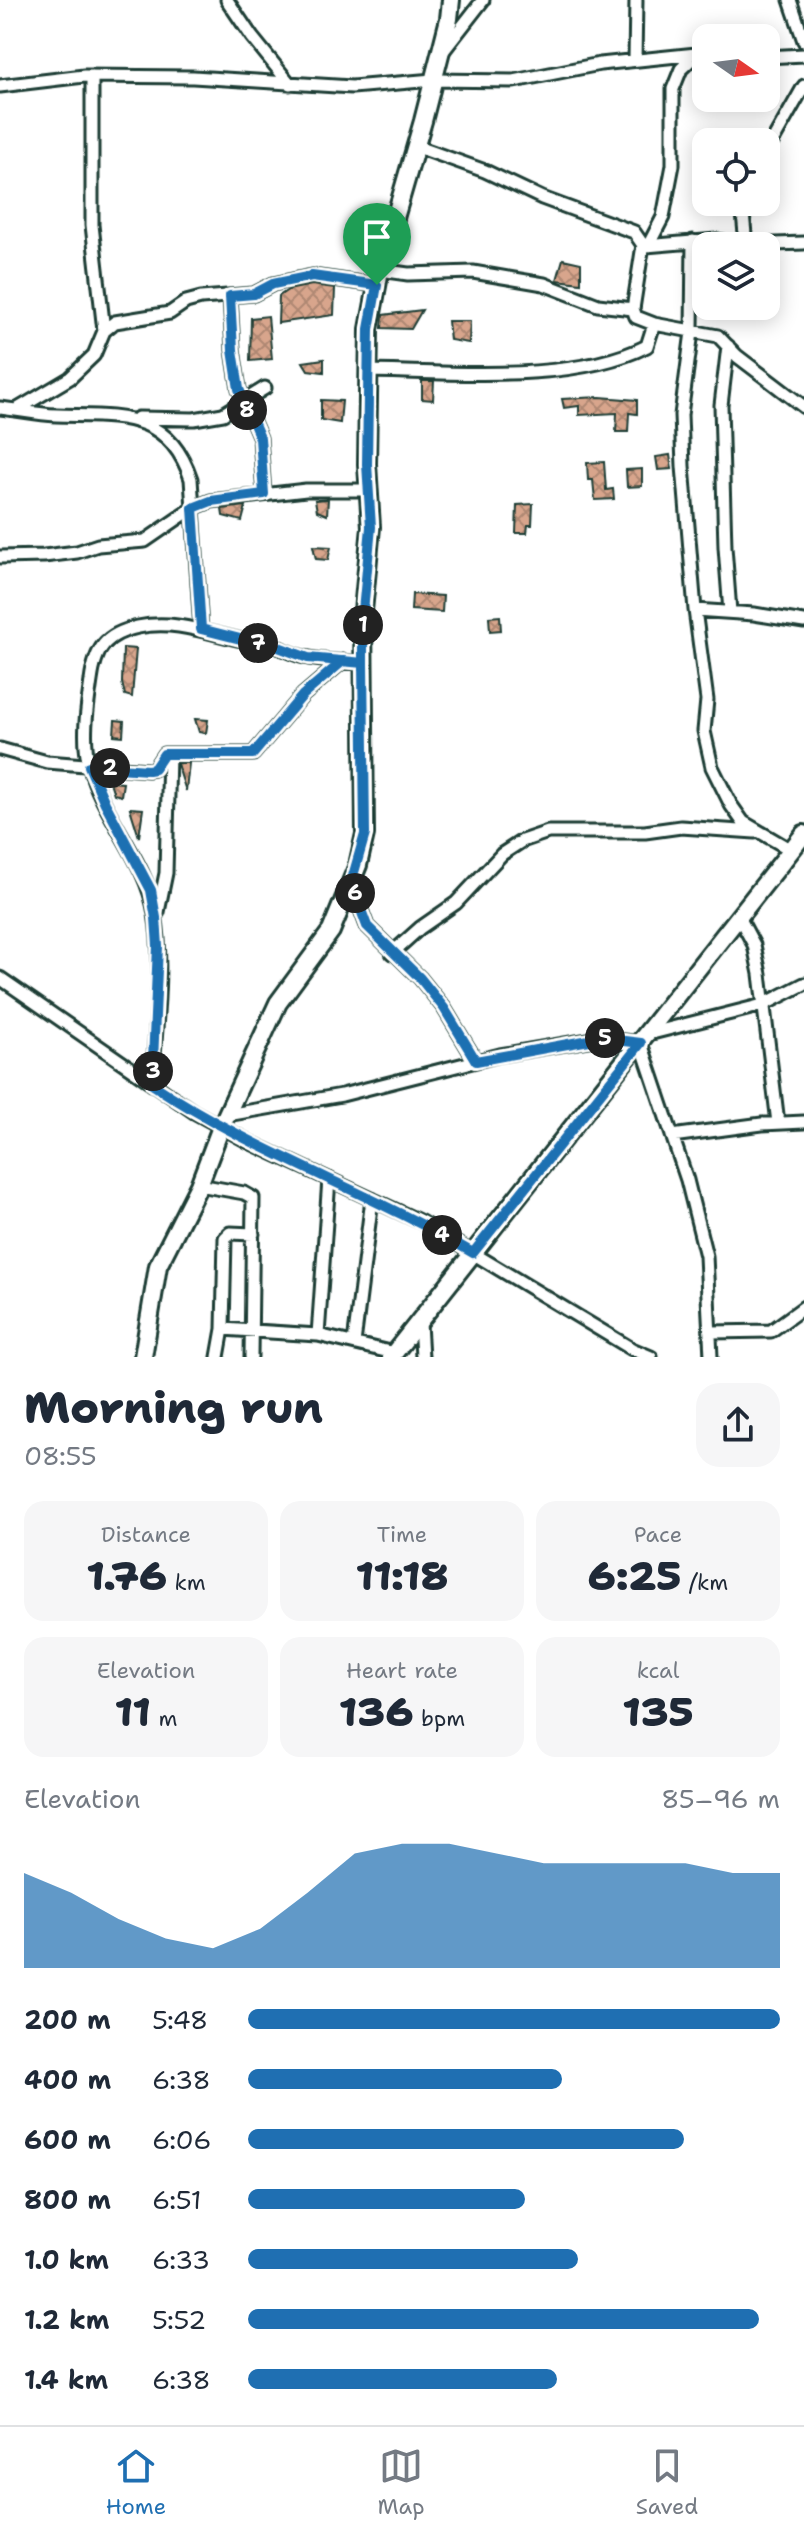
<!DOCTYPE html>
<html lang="en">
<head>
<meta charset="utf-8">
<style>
	body { margin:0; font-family:"Shantell Sans",sans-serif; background:#f6f6f7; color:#1f2937; height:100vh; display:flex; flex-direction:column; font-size:30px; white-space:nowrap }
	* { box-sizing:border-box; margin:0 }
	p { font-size:26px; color:#747a83 }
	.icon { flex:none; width:44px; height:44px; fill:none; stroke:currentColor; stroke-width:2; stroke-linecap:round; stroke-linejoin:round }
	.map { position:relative; height:1357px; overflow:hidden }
	.details { display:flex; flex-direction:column; background:#fff; flex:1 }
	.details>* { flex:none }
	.needle { width:52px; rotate:104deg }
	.buttons { position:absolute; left:692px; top:24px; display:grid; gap:16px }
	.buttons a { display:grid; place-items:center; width:88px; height:88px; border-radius:16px; background:#fff; box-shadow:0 4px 20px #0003; font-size:40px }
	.pin { position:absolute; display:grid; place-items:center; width:68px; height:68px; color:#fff; margin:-82px -34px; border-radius:50% 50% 50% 0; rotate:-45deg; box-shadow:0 0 8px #0007 }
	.pin .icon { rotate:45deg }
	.km { position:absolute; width:40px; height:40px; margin:-20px; border-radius:50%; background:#222; color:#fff; font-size:22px; line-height:40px; text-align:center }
	.round { display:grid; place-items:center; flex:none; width:84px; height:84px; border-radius:24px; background:#f6f6f7 }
	.summary { display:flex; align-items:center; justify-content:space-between; height:136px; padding:0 24px }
	h1 { font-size:44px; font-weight:800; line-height:60px }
	.metrics { display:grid; grid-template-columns:repeat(3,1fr); gap:12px; height:136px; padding:8px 24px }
	.metrics div { display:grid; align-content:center; border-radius:20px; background:#f6f6f7; text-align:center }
	.metrics b { font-size:40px; font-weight:800 }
	.metrics small { font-size:22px; font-weight:400 }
	.metrics p { font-size:22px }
	.chart { height:224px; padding:16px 24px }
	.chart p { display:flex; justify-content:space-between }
	.chart svg { width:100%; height:144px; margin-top:8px; fill:#1f6fb2; opacity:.7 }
	ul { padding:0 24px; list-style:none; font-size:26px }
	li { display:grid; grid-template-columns:128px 96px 1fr; align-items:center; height:60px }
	li i { height:20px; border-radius:10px; background:#1f6fb2 }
	.tab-bar { display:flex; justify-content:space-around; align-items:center; height:112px; border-top:2px solid #e0e1e3; background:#fff; font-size:22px; color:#747a83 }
	.tab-bar a { display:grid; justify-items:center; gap:4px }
	.tab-bar .current { color:#1f6fb2 }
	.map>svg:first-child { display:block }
	.building { fill:url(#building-cross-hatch); stroke:#1f3d34; stroke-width:2 }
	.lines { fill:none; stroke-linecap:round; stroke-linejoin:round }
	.street-casing { stroke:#1f3d34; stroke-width:17 }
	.secondary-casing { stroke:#1f3d34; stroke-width:22 }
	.street { stroke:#fff; stroke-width:11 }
	.secondary { stroke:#fff; stroke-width:16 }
	.route-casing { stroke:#fff; stroke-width:16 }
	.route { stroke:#1f6fb2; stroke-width:10 }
</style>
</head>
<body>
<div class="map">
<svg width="804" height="1357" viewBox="0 0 804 1357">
	<defs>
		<pattern id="building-cross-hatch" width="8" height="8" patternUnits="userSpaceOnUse" patternTransform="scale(2)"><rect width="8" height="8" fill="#d8a58c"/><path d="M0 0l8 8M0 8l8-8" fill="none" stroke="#af8873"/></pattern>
	</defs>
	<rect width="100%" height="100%" fill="#fff"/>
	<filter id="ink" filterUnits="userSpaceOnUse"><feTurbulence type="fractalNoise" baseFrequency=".0125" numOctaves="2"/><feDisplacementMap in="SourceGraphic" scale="16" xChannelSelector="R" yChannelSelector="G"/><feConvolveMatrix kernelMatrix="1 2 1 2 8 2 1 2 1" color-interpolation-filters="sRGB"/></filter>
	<g filter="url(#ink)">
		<path class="building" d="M563,259l18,4v20l-24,-3z
			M312,285l23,3 -1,27 -56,8 1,-27 9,-6z
			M422,310l-11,19 -29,-1 1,-13z
			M268,316l4,43 -22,2 1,-43z
			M448,321h22l-1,22 -19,-3z
			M324,359v13l-16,-2 -5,-8z
			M422,381h12l-1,19 -11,-1z
			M600,397l37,3v14l-8,-1 -1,19h-12l1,-19 -38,2v-9l-15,2 -2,-9z
			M321,400l21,1 -2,22 -19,-3z
			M670,455l2,14 -14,1 -2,-13z
			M604,462l2,28 7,-1 1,10 -19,1 -2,-20h-5l-1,-17z
			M642,469v17l-15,1 -1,-17z
			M328,499l-1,16 -10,-4 -2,-11z
			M533,504l-1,21h-4l-1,8h-11l1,-28z
			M246,506l-4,15 -19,-5 -1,-7z
			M313,546l18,1 -3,13 -12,-1z
			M412,594l31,2 -1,16 -31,-2z
			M500,616l1,14 -11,1 -1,-14z
			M123,648l13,1 -4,48 -7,-2 -3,-12z
			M195,719l13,1 -2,13 -7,-1z
			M115,720l9,1 -1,15 -9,-1z
			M177,763h12l-3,28 -9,-27z
			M110,782l13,1 -2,13 -7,-2z
			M130,808l13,1 -4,28z"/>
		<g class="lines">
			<g class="street-casing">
				<path id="street" d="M227,0l25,37 38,47
					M790,0l14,41
					M444,50l39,-50
					M766,57l38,-2
					M635,60l1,-60
					M92,76v149l12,106
					M0,86l84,-10 109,1 159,10 81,-7 81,1 86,-17 106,-11
					M415,146l70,25 57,27 92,34 9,13 -10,64 3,8 18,7 64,12 19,20 67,51
					M766,153l38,-67
					M742,202l4,43
					M693,241l-1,91 -11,83 2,51 12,144 12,90 -3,31 8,36 19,38 12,17 48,28
					M646,246l70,-6 30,5 58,-2
					M648,246l15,-29 10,-52v-76l8,-20 17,-16
					M380,270l28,4 65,-2 71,12 54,21 35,4
					M230,296l3,54 6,39 21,49 4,56
					M728,346l-7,59 4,142 5,65
					M369,371c83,1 203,13 278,-25l7,-22
					M0,408c19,2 37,6 56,7 60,2 112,-6 135,64l10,150
					M16,410l54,-32 24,-23 10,-24 11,-9 55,-9 16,-11 15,-4 53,-4 19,-10 39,-8 65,9
					M138,418l56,1 29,-5 42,-26
					M0,557l44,-1 33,-4 21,-7 47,-4 48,-33 18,-7 95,-11h63
					M695,610l59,4 50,8
					M0,749l47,13 101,8 6,-1 10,-15h89l50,-59 40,-34
					M351,883l16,43 53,52 24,30 32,53
					M158,912l8,-39 3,-119
					M739,917l15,28 6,29 18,149
					M392,953l28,-25 36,-25 46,-49 20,-13 26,-9h97l36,-5 74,5
					M0,978l194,134 55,30 172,80 211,127 19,8
					M648,1034l115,-29 41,-21
					M152,1084c3,-52 12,-120 3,-170 -9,-55 -52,-96 -66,-149 -7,-27 -2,-57 2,-84 4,-32 14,-47 47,-54 40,-8 74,8 113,15 8,2 16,1 24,4 11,4 21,10 34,12 17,3 36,4 54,5
					M227,1115l115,-20 158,-40 100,-17 41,5 46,137 19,76 5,101
					M672,1136l90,-12 42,-2
					M199,1185l45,8 9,5 -2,159
					M420,1323l2,34
					M223,1329l95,6 76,18
					M711,1332l60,-1 33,-24
					M318,1335l11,-156
					M354,1343l18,-144
					M218,1357l5,-28 2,-91 5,-5 23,1"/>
			</g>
			<g class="secondary-casing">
				<path id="secondary" d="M143,1357l15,-91 41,-81 22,-58 57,-124 53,-72 27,-66 7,-31 -2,-223 8,-84 -4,-63 2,-135 11,-59 43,-149 26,-102 2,-19
					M391,1357l413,-523"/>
			</g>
			<use href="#street" class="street"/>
			<use href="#secondary" class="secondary"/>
		</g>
	</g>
	<g class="lines" filter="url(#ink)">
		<g class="route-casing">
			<path id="route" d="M377,285l-8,44 -2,135 4,63 -8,84v52l-20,-2 -40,34 -50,59h-89l-10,15 -6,1 -59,-4 16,37 46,87 5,28 2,28 -6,138c101,68 217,107 321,169l168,-210 -41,-5 -124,23 -32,-53 -24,-30 -53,-52 -16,-43 14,-49 -2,-171 -55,-5 -35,-13 -21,-3 -51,-13 -8,-121 18,-7 53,-7 -4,-56 -21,-49 -6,-39 -3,-54 24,-2 19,-10 39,-8 65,9"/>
		</g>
		<use href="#route" class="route"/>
	</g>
</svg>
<div class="buttons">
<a><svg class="needle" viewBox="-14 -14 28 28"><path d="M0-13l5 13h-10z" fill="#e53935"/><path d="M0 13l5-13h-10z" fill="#747a83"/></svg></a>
<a><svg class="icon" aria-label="locate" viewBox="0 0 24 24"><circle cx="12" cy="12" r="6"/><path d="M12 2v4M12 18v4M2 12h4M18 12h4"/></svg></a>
<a><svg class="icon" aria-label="layers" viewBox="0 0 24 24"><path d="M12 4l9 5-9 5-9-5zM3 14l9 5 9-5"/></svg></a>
</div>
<div class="pin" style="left:377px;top:285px;background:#1e9e55"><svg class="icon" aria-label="arrive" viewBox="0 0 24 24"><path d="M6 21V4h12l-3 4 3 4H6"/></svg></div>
<b class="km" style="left:363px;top:625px">1</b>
<b class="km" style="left:110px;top:768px">2</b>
<b class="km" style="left:153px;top:1071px">3</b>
<b class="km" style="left:442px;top:1235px">4</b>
<b class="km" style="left:605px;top:1038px">5</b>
<b class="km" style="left:355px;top:893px">6</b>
<b class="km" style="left:258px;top:643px">7</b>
<b class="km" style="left:247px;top:410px">8</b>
</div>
<section class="details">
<div class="summary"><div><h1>Morning run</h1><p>08:55</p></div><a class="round"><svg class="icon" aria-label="share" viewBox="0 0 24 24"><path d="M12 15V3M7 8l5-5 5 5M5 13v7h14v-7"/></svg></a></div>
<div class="metrics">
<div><p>Distance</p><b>1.76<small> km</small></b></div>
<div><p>Time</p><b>11:18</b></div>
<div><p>Pace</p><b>6:25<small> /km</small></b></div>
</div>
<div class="metrics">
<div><p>Elevation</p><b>11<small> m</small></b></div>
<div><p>Heart rate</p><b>136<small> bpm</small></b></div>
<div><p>kcal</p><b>135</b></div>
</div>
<div class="chart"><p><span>Elevation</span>85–96 m</p>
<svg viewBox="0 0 160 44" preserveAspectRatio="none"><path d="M0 44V15L10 21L20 29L30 35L40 38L50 32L60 21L70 9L80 6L90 6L100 9L110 12L120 12L130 12L140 12L150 15L160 15V44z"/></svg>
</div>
<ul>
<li><b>200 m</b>5:48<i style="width:100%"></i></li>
<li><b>400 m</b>6:38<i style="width:59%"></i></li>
<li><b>600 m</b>6:06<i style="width:82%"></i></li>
<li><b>800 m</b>6:51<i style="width:52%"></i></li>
<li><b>1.0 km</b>6:33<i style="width:62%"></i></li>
<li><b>1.2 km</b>5:52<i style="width:96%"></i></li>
<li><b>1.4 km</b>6:38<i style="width:58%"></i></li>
</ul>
</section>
<nav class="tab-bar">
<a class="current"><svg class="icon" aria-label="home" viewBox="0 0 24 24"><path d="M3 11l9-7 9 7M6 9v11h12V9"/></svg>Home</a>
<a><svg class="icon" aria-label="map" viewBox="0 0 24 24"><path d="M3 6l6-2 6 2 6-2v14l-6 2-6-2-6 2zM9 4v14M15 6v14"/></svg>Map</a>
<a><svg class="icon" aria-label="saved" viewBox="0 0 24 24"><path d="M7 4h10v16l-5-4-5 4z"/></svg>Saved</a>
</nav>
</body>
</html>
